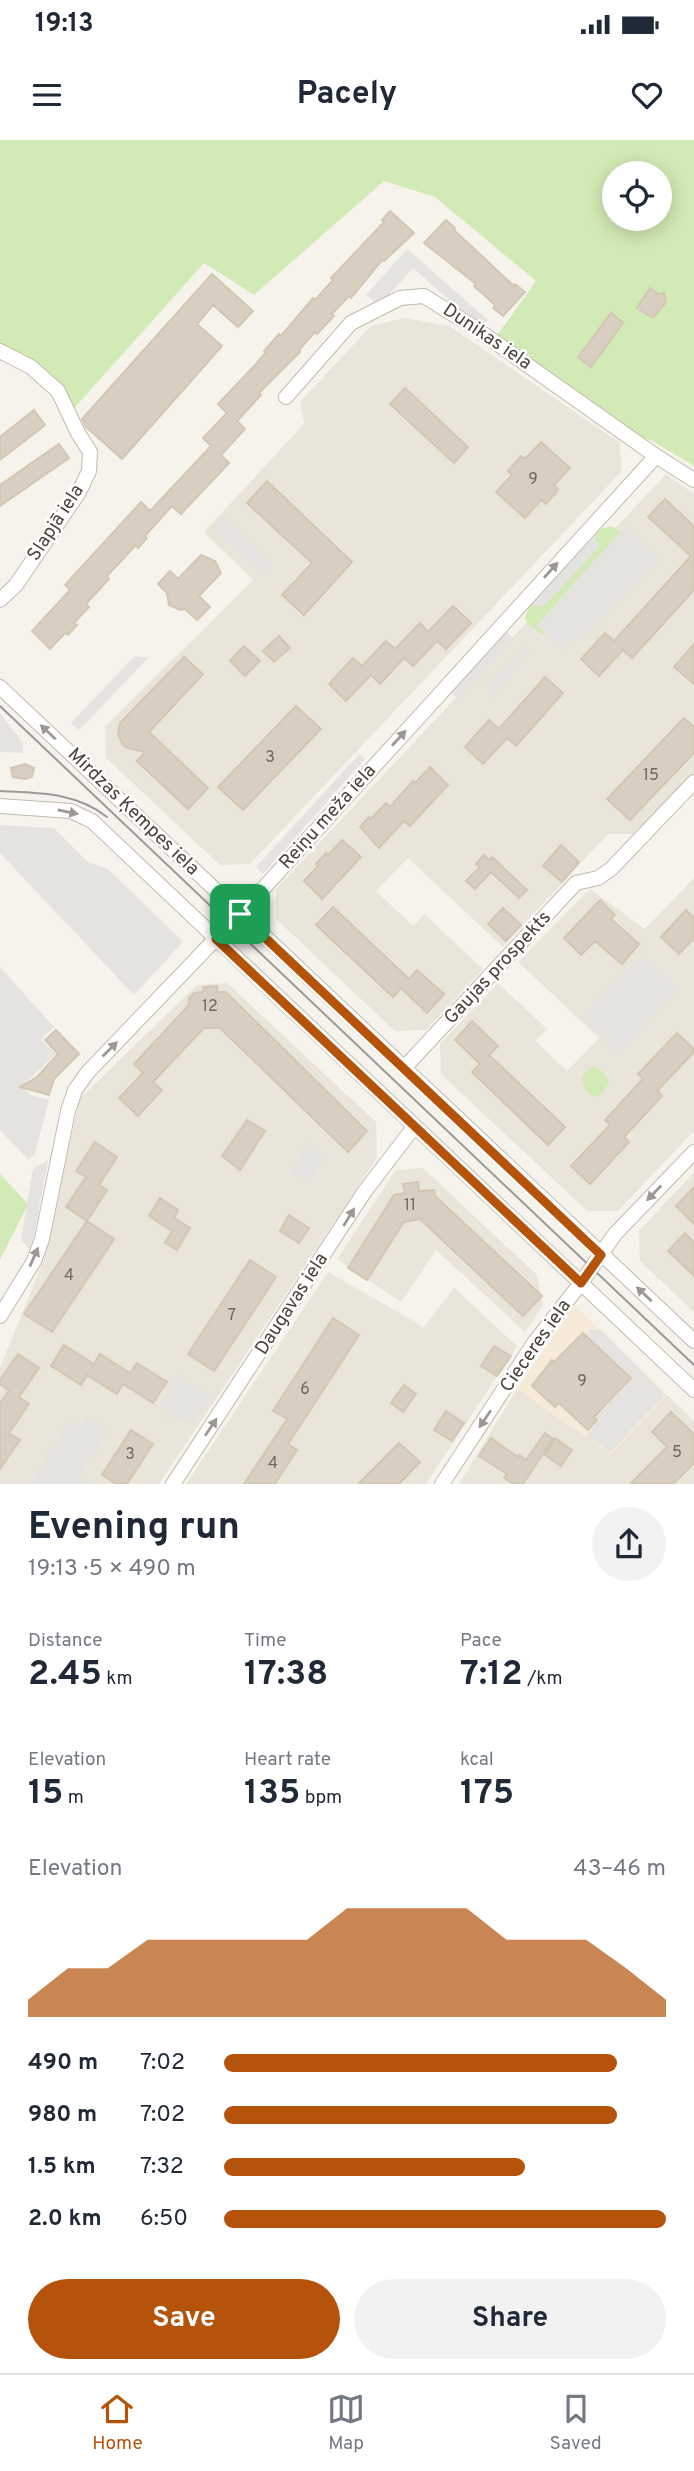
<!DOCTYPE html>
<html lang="en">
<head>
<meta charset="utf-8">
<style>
	body { margin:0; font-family:Overpass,sans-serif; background:#f2f2f3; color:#1f2937; height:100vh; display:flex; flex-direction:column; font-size:26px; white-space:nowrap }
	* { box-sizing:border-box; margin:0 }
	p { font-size:23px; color:#747a83 }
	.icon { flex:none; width:38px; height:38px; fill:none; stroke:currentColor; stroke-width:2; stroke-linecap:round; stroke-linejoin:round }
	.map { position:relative; height:1344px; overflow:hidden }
	.details { display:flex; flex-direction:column; background:#fff; flex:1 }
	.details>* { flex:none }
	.controls { position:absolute; left:602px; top:21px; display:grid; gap:14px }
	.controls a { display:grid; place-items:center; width:70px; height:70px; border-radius:50%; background:#fff; box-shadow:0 4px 18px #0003; font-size:35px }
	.pin { position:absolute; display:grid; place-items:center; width:60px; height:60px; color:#fff; margin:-30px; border-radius:14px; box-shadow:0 4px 10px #0006 }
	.round { display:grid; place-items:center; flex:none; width:74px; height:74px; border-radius:37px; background:#f2f2f3 }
	.overview { display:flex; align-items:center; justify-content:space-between; height:119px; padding:0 28px }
	h1 { font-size:38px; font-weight:700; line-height:52px }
	.figures { display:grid; grid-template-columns:repeat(3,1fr); gap:10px; height:119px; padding:7px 28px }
	.figures div { display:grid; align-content:center }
	.figures b { font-size:35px; font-weight:700 }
	.figures small { font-size:19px; font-weight:400 }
	.figures p { font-size:19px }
	.chart { height:196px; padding:14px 28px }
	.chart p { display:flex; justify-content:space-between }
	.chart svg { width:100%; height:126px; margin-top:7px; fill:#b45309; opacity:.7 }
	.action { display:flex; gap:14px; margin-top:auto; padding:14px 28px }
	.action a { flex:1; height:80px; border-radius:42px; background:#b45309; color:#fff; font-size:28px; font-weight:700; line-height:80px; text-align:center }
	.action a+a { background:#f2f2f3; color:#1f2937 }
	ul { padding:0 28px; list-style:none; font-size:23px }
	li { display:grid; grid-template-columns:112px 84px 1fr; align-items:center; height:52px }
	li i { height:18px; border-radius:9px; background:#b45309 }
	.status { display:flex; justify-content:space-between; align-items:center; height:49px; padding:0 35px; background:#fff; direction:ltr }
	.status svg { height:19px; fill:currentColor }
	header { display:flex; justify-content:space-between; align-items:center; height:91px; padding:0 28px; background:#fff; font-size:32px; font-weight:700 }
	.menu { display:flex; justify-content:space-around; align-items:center; height:98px; border-top:2px solid #e0e1e3; background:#fff; font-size:19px; color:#747a83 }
	.menu a { display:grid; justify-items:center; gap:4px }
	.menu .active { color:#b45309 }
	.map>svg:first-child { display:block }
	.residential { fill:#eae5da }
	.commercial { fill:#f7ead8 }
	.green { fill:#d2eab5; fill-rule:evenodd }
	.parking { fill:#e5e3e0 }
	.building { fill:#d8cfc1; stroke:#d3c7b4; stroke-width:2 }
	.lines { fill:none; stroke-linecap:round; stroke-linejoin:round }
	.minor-casing { stroke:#c2bbae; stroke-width:16 }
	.minor { stroke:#fff; stroke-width:14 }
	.tram { stroke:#9a9a9a; stroke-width:2 }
	.oneway { fill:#9c9892 }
	.route-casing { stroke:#fff; stroke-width:14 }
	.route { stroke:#b45309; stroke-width:9 }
	.labels { text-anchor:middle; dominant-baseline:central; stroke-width:5; stroke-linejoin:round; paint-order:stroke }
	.number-label { font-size:16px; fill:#6e675b }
	.street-label { font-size:19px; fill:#4b4439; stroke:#fff }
</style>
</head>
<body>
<div class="status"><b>19:13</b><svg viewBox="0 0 49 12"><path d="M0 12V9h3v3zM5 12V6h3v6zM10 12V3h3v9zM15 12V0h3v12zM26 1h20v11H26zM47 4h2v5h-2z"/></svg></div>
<header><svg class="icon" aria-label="menu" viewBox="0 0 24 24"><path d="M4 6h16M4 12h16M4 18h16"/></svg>Pacely<svg class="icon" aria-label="heart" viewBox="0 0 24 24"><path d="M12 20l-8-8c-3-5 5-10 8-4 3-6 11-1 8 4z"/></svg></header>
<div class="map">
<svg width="694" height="1344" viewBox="0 0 694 1344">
	<rect width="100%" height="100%" fill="#f6f3ec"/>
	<path class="residential" d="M404,178l45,8 170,116 3,29 -372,393 -30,1 -114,-107 -1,-31 148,-147 -49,-48 100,-108 -4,-22 71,-76z
		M666,334l28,20v279l-58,61h-28l-105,113 -95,-89 -32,33 37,35 11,-12 59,55 -57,61 -31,1 -119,-112v-30z
		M694,738v253l-76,80h-31l-146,-137 -1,-30 58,-61 49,46 -12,12 32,30 32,-33 -81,-76 72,-73 55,40z
		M227,843l149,139 1,36 -218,326h-159v-116l42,-104 38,-166 117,-113z
		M423,1028l114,107 6,30 -18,27 -89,-82 -35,52 -64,-43 59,-89z
		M694,1032v140l-54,-51 -1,-30z
		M328,1132l96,55 30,-39 63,58 -91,138h-240z
		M517,1249l94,65 56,-59 27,26v63h-235z"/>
	<path class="commercial" d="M575,1165l92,90 -56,59 -94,-65z"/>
	<path class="green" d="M0,0h694v326l-43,-26 -11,-2 -144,-101 40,-56 -101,-84 -51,-16 -130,114 -50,-32 -135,151 -11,-23 -58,-40zM614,33h46v46h-46z
		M611,386l9,6 -83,93 8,8 -4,1 -14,-11 -2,-5 5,-13 68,-57 -3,-12 6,-7z
		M592,926c8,2 15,9 17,17l-8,11 -6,3c-10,-4 -13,-11 -13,-21z
		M0,1034l28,30 -28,56z"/>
	<path class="parking" d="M407,109l81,71 -7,8 -68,-60 -34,38 -13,-11z
		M222,377l50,47 -9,10 -50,-48z
		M625,386l35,31 -51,56 -45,37 -27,-24z
		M595,396l4,11 -56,60 -13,-2z
		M506,492l7,6 -56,60 -7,-6z
		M525,504l4,9 -39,44 -3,-12z
		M135,516l13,2 -69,72 -8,-7z
		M0,573l23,30v10l-23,-1z
		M359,614l6,5 -102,115 -7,-7z
		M0,685l54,3 34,34 20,7 75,73 -49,53 -134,-142z
		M642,815l37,35 -59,63 -38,-35z
		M0,827l54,60 -13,13 15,14 -34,32 9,9 18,5 -14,54 -6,6 -29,-30z
		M308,1003l18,15 -18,24 -19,-9z
		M48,1020l-17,92 -10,-13 12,-70z
		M591,1189l10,1 64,65 -55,57 -24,-16 13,-15 -3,-3 37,-40 -46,-43z
		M178,1235l33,21 -17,27 -29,-7 5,-8 -9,-5z
		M87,1276l22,14 -29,45 13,9h-63l40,-63 9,6z"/>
	<path class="building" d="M390,71l24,22 -30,28 -2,-1 -31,38 -2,-2 -17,18 2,2 -17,18 -2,-2 -16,18 1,2 -41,41 2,2 -24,26 8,8 -24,26 8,8 -48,51 -9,-8 -27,30 2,2 -9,10 -2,-3 -29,31 2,3 -23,25 3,3 -15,16 3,2 -9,10 -3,-2 -15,16 -18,-18 38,-41 -5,-5 76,-83 9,9 61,-65 -8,-8 24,-25 -9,-9 39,-41 9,-11 -2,-1 15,-17 2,2 32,-38 2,2 18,-20 -2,-2 53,-56 -2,-2z
		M446,80l9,8 -1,2 60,56 1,-2 10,8 -22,24 -10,-8 2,-3 -21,-19 2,-2 -52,-41z
		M212,134l41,37 -15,16 -25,-22 -16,19 25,22 -100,113 -36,-32 -4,-8z
		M650,148l8,6 6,-1 2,9 -13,16 -16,-10z
		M611,173l12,10 -32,44 -13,-10z
		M405,248l63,59 -14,16 -64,-59z
		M34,270l11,15 -45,35v-23z
		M541,302l29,26 -16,17 4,4 -3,5 -9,10 -5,-4 -16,18 -29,-26 16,-17 -4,-4 13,-15 4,3z
		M59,304l10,14 -69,48v-21z
		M267,341l85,81 -48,53 -22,-20 30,-32 -65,-60z
		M665,359l29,27v64l-62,68 -9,-8 -24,26 -18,-17 24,-26 9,8 77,-85 -43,-39z
		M201,415l14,6 6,12 -22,23 11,11 -13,13 -12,-11 -5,1 -11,-5 -2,-12 -9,-9 12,-13 8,8z
		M453,466l18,17 -25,26 -9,-8 -24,25 -9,-8 -24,26 -9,-9 -25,26 -17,-17 24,-26 9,8 24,-25 9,8 25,-26 8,9z
		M279,496l11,12 -16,14 -11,-11z
		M694,504v40l-20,-17z
		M244,506l16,15 -15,15 -15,-15z
		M184,517l19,17 -54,58 59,56 -20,21 -51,-48 8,-9 -17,-4 -5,-3 -5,-11 2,-11z
		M545,537l18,16 -47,53 -9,-8 -24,26 -18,-17 24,-27 10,9z
		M296,566l25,23 -78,81 -25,-23z
		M684,578l10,9v26l-64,67 -23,-21z
		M25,624l9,4 -2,9 -7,2 -12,-2 -2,-9z
		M430,627l18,18 -38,41 -6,-5 -25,27 -19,-21 9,-10 2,2 15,-16 4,4 23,-26 2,2z
		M342,700l19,17 -39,42 -18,-18 14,-15 -2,-2 10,-11 2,2z
		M561,705l18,17 -17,20 -19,-16z
		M484,715l5,5 3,-3 35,33 -8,8 -28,-26 -16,17 -9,-8 14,-14 -4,-3z
		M600,760l15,15 -4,4 28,25 -17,20 -27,-23 -14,14 -17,-17z
		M333,767l76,72 8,-9 27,24 -17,19 -26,-25 -8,9 -77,-72z
		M503,768l18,17 -15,16 -18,-17z
		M686,770l8,8v20l-15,16 -18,-17z
		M217,846v6h8l6,5 136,134 -19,21 -128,-124h-16l-51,54 9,8 -24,26 -19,-18 24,-25 -9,-9 55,-59v-7l5,-5 9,-1v-5z
		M472,881l26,25 -9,9 76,72 -17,18 -76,-73 8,-8 -25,-24z
		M56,890l23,24 -25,25 -5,16 -29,-8 17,-10 21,-23 -13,-14z
		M677,893l17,16v3l-37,39 5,5 -38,41 5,5 -39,42 -19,-18 39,-41 -5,-5 38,-41 -5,-5z
		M247,980l18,11 -25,39 -18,-14z
		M95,1002l22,15 -18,28 8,5 -20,31 -21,-14 20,-30 -10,-6z
		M418,1042l1,9 15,-1 1,6 107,100 -19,20 -103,-97 -16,3 -37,58 -19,-12 46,-73 11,-2 -2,-9z
		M694,1047v37l-18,-18z
		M160,1058l18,12 -4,8 16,10 -13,22 -12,-7 7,-12 -23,-15z
		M289,1075l20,13 -10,15 -19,-12z
		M87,1081l27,18 -62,93 -28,-18z
		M685,1093l9,9v34l-26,-25z
		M250,1120l26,17 -62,94 -26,-17z
		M333,1178l26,17 -71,109 9,6 -22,34h-31l43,-65 -14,-8z
		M583,1193l48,45 -37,39 3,3 -9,10 -29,-27 -4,4 -23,-21 20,-26 2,2z
		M64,1205l30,19 6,-10 30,19 7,-10 30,19 -14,21 -30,-19 -6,10 -30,-19 -6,10 -30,-19z
		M494,1206l17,10 -14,20 -16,-10z
		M18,1214l21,14 -20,29 10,7 -20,29 11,7 -20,29v-66l9,-12 -9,-7v-4z
		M404,1245l12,9 -13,18 -12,-9z
		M446,1271l18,12 -12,18 -18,-11z
		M671,1272l23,22v29l-21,21h-43l37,-37 -15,-15z
		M131,1290l22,14 -26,40h-11l-14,-9z
		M545,1293l8,6 -30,45h-9l-10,-6 3,-4 -28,-18 12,-18 27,19 1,-2 7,5z
		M555,1298l17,12 -11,16 -16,-11z
		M399,1303l21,19 -21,22h-41z"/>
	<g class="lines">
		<g class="minor-casing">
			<path id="minor" d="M0,211l31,16 27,24 20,42 12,19 -1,19 -10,21 -63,93 -16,15
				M286,257l65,-74 49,-25 24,-2 51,32 181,128 38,24
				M0,547l694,654
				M0,666l71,5 21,10 602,569
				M404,928l172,-185 22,-5 13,-9 83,-87
				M0,1176l34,-55 8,-22 26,-128 7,-21 13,-18 162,-169 406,-447
				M173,1344l192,-293 49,-64
				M442,1344l92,-141 47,-60 34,-49 79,-82"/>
		</g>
		<use href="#minor" class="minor"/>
		<path class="tram" d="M0,566l694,659
			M0,651c38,2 76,1 107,26"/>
	</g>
	<defs><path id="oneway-solid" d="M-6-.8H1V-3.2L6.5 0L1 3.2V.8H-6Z" transform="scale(1.75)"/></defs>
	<g class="oneway">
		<use href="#oneway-solid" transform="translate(551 430) rotate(-48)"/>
		<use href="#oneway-solid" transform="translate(48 592) rotate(-137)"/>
		<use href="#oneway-solid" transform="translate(399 598) rotate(-48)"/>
		<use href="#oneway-solid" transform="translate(68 672) rotate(11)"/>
		<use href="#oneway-solid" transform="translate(110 909) rotate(-45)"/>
		<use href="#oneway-solid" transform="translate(654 1053) rotate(134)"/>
		<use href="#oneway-solid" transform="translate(349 1077) rotate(-58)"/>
		<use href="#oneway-solid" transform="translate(34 1117) rotate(-66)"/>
		<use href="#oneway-solid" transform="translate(644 1154) rotate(-137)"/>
		<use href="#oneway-solid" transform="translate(485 1279) rotate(124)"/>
		<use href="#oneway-solid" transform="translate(211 1287) rotate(-56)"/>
	</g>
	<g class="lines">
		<g class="route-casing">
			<path id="route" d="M240,774l361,341 -20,28 -365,-344z"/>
		</g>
		<use href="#route" class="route"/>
	</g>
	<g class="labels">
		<g class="number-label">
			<text x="533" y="340">9</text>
			<text x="270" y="618">3</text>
			<text x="651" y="636">15</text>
			<text x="210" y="867">12</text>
			<text x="410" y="1066">11</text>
			<text x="69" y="1136">4</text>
			<text x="232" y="1176">7</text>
			<text x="582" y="1242">9</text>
			<text x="305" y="1250">6</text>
			<text x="677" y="1313">5</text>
			<text x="130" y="1315">3</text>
			<text x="273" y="1324">4</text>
		</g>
		<g class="street-label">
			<text transform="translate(487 197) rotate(34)">Dunikas iela</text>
			<text transform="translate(56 383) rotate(-57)">Slapjā iela</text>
			<text transform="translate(133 672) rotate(44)">Mirdzas Ķempes iela</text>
			<text transform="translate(328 677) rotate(-48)">Reiņu meža iela</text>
			<text transform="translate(498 828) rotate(-47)">Gaujas prospekts</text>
			<text transform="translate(292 1164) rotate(-57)">Daugavas iela</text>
			<text transform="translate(536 1206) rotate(-55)">Cieceres iela</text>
		</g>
	</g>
</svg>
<div class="controls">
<a><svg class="icon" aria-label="locate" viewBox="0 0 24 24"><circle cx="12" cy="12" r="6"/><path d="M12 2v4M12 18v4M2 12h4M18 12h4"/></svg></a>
</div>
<div class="pin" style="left:240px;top:774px;background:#1e9e55"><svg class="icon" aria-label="arrive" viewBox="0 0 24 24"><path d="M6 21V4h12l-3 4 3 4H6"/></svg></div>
</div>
<section class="details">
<div class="overview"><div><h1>Evening run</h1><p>19:13 · 5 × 490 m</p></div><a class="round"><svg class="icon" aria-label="share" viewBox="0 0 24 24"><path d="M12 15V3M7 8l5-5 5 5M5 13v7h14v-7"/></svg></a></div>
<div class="figures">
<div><p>Distance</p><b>2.45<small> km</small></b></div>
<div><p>Time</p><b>17:38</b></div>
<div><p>Pace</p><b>7:12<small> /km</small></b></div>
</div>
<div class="figures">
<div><p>Elevation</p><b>15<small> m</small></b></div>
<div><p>Heart rate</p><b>135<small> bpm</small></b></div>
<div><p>kcal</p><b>175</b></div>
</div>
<div class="chart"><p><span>Elevation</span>43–46 m</p>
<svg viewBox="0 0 160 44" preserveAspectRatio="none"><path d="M0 44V38L10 27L20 27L30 17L40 17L50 17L60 17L70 17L80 6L90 6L100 6L110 6L120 17L130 17L140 17L150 27L160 38V44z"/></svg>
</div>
<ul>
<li><b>490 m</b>7:02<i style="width:89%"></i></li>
<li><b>980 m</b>7:02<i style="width:89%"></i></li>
<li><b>1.5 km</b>7:32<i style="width:68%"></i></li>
<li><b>2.0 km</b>6:50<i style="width:100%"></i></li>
</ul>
<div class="action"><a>Save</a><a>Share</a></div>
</section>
<nav class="menu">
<a class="active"><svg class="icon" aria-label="home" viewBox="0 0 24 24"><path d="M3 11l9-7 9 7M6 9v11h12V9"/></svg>Home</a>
<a><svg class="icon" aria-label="map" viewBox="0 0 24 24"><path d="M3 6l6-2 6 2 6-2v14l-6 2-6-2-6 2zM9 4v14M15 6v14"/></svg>Map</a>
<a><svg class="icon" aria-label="saved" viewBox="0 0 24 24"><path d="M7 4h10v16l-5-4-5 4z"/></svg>Saved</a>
</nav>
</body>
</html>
